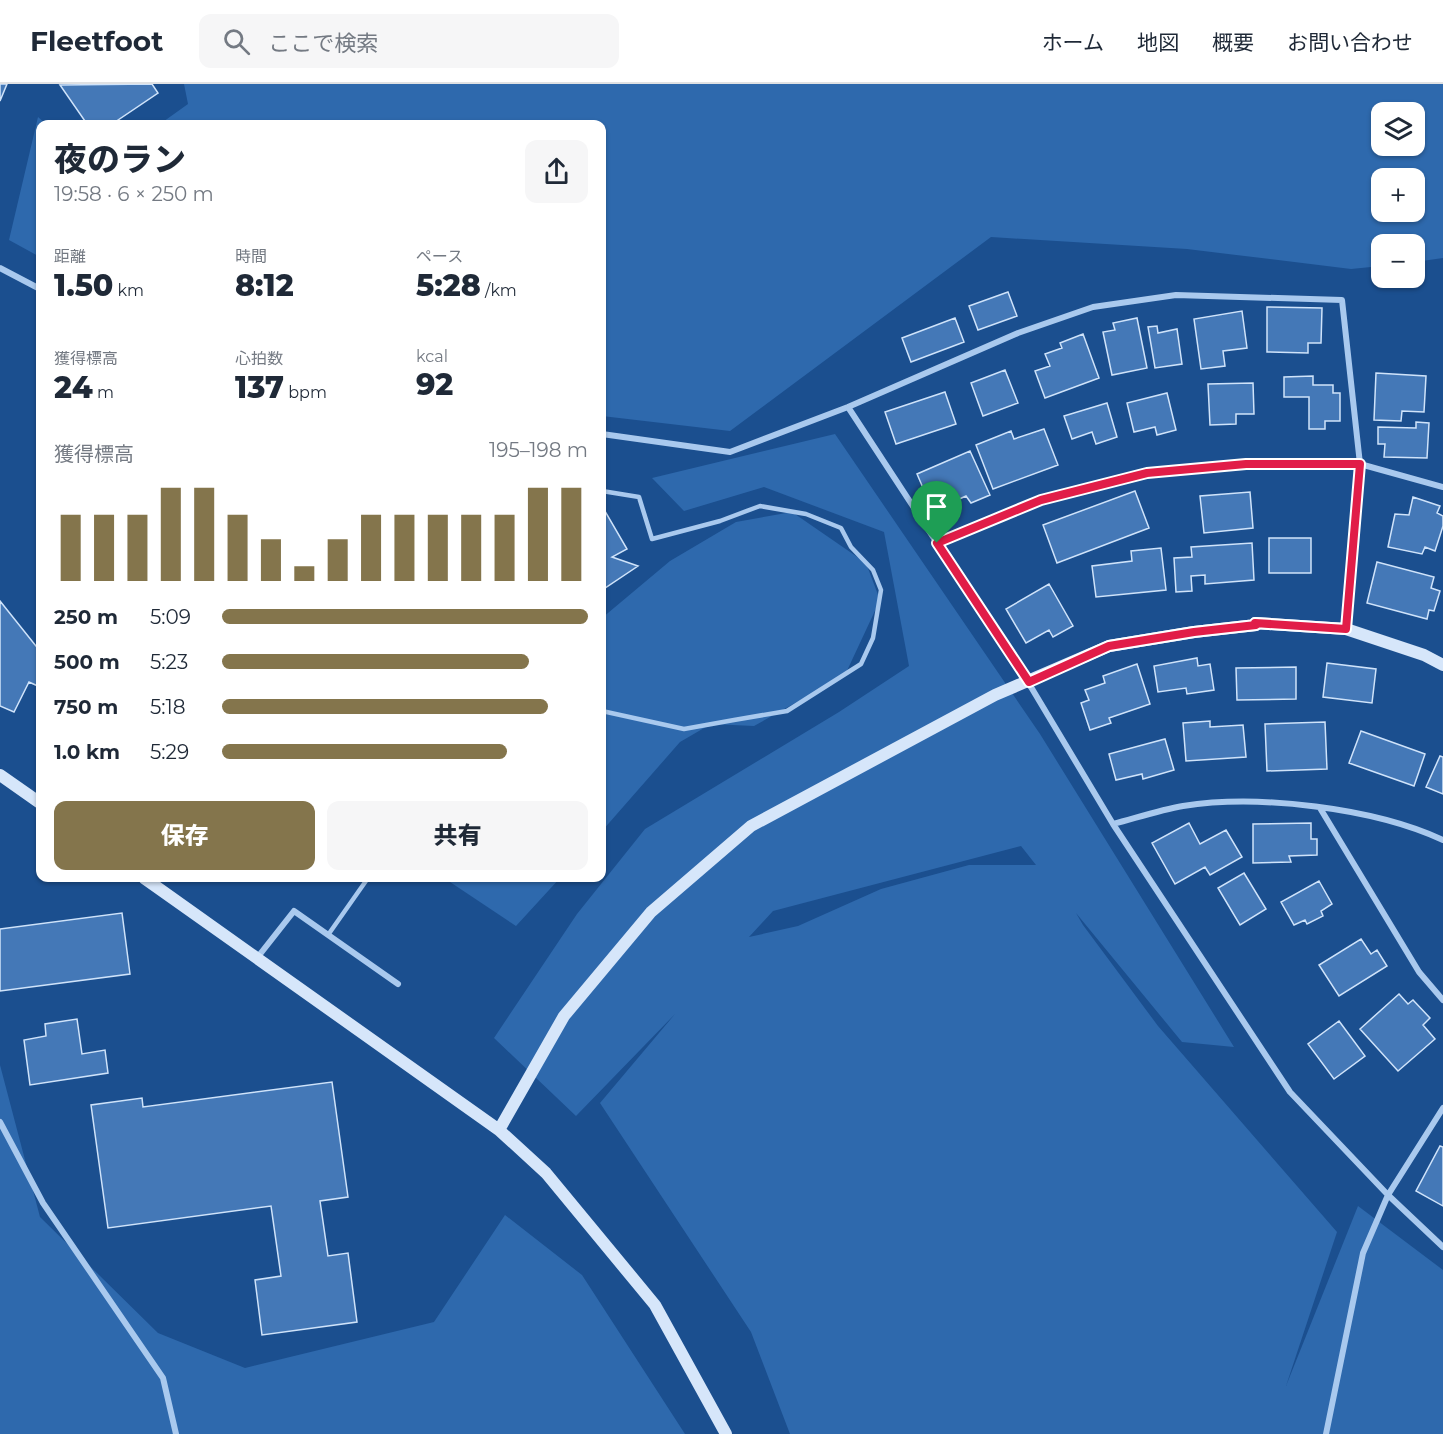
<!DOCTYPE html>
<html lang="ja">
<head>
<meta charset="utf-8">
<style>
	body { margin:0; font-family:Montserrat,"Noto Sans JP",sans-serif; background:#f6f6f7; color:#1f2937; height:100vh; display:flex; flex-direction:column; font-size:22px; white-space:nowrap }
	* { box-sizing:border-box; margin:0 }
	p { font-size:20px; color:#747a83 }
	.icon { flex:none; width:33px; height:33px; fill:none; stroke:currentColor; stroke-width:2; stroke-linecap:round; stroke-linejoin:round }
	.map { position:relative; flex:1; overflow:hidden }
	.side { position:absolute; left:36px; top:36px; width:570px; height:762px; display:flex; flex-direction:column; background:#fff; border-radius:12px; box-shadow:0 2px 4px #0004 }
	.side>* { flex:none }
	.fabs { position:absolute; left:1371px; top:18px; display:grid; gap:12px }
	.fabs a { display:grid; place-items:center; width:54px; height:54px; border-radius:12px; background:#fff; box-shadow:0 2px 4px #0004; font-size:30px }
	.pin { position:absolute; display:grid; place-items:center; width:51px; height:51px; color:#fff; margin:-62px -26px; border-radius:50% 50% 50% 0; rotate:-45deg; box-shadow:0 0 6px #0007 }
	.pin .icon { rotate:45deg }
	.round { display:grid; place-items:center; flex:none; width:63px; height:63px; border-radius:12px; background:#f6f6f7 }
	.headline { display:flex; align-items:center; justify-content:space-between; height:102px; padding:0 18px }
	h1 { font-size:33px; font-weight:800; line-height:45px }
	.stats { display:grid; grid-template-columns:repeat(3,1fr); gap:9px; height:102px; padding:6px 18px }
	.stats div { display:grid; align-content:center }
	.stats b { font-size:30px; font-weight:800 }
	.stats small { font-size:16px; font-weight:400 }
	.stats p { font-size:16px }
	.chart { height:168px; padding:12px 18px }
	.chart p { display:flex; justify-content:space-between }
	.chart svg { width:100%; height:108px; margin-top:6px; stroke:#84754c; stroke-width:6 }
	.primary-button { display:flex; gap:12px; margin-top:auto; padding:12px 18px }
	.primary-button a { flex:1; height:69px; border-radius:12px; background:#84754c; color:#fff; font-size:24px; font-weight:800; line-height:69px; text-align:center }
	.primary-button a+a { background:#f6f6f7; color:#1f2937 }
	ul { padding:0 18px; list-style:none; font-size:20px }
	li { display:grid; grid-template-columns:96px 72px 1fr; align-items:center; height:45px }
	li i { height:15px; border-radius:8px; background:#84754c }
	header { display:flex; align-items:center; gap:36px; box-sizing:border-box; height:84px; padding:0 30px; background:#fff; border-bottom:2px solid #e0e1e3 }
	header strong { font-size:28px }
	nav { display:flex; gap:33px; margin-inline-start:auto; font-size:21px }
	.search { width:420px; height:54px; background:#f6f6f7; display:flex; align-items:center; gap:15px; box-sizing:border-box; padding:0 21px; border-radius:12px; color:#747a83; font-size:22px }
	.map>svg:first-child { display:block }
	.green { fill:#2e69ad; fill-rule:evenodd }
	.building { fill:#4478b7; stroke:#cfe3fa; stroke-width:1.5 }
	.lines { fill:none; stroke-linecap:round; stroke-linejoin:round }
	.lane { stroke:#a9c9ee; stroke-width:4.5 }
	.street { stroke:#a9c9ee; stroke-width:6 }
	.secondary { stroke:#d6e6fa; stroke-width:12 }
	.route-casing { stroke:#fff; stroke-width:12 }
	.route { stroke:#e11d48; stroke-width:8 }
</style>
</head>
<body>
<header>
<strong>Fleetfoot</strong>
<div class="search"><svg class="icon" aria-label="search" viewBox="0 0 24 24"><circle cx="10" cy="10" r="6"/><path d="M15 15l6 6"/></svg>ここで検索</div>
<nav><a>ホーム</a><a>地図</a><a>概要</a><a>お問い合わせ</a></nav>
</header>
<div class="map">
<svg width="1443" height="1350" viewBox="0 0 1443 1350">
	<rect width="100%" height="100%" fill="#1b4f8f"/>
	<path class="green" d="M184,0h1259v174l-28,4 -1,-18h-32l-1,22 -30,3 -164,-20 -196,-12 -261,194 -128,-15v-292h-442l28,-20zM1382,28h32v34h-32zM1382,94h32v34h-32z
		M38,33l8,7h-6v133l-31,-17z
		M835,350l205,300 194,313 -52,-5 -106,-129 7,12 75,101 179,206 -51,154 72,-180 85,64v164h-653l-39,-102 -151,-229 75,-89 -99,102 -82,-78 83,-124 68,-85 194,-117 70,-46 -25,-134 -120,-45 -80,24 -32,-33zM1021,762l15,19h-67l-88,24 -83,37 -49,11 24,-26z
		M792,428l74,51 14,37 -35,75 -91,51 -43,-2 -31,18 -78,89v-213l68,-57 66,-39z
		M444,794h116l-44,48z
		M0,981l40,152 118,116 87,35 189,-46 71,-107 77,60 103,159h-685z"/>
	<path class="building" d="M0,0h7l-7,17z
		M152,0l6,9 -46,31h-25l-27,-39z
		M1008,208l9,24 -39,14 -9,-24z
		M1267,223l55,1 -1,35h-13v10l-41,-1z
		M1242,227l5,37 -24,3 2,15 -24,3 -7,-50z
		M955,234l9,24 -53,20 -9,-24z
		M1137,234l10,50 -35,7 -9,-43 12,-2 -2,-7z
		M1157,242l1,7 19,-4 5,35 -27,4 -7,-41z
		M1083,250l16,44 -54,20 -10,-27 15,-5 -5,-12 17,-6 -2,-5z
		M1005,286l13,33 -35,13 -12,-33z
		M1376,289l50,3 -2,36 -22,-1 -1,10 -27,-1z
		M1313,292v9h20v8h7v28h-15v8h-16v-32h-25v-20z
		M1253,299l1,31h-18v10l-26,1 -2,-41z
		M945,308l11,32 -60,20 -11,-32z
		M1167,309l9,37 -19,5 -2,-8 -21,5 -7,-29z
		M1107,319l10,34 -21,7 -4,-12 -20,7 -8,-23z
		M1416,338l13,1 -2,35 -43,-1 1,-13h-7v-17l38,1z
		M1044,345l14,36 -65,24 -17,-44 35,-14 3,8z
		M970,367l20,44 -19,8 -5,-7 -33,15 -16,-37z
		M1135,407l14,37 -92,35 -14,-38z
		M1250,408l3,36 -49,5 -4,-37z
		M1413,413l27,9 -3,7 6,3v10l-8,25 -10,-4 -3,7 -34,-7 7,-33 14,1z
		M602,422l25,43 -15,8 26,9 -36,24z
		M1269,454h42v35h-42z
		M1252,459l2,37 -49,4v-9l-14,1 1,15 -16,1 -2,-34 18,-1 -1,-10z
		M1161,464l5,42 -70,7 -4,-31 40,-5 -1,-10z
		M1377,478l57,15 -3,11 9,3 -6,20 -5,-1 -2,9 -60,-16z
		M1049,500l24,42 -20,11 -4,-7 -23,13 -20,-34z
		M0,517l40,50v36l-11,-5 -15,30 -14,-6z
		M1197,574l1,8 12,-2 4,26 -27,4 -1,-6 -28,4 -4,-26z
		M1327,579l49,6 -4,34 -49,-6z
		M1137,580l13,40 -41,14 2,5 -21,7 -9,-27 8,-3 -4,-10 20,-7 -2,-7z
		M1296,583v32l-59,1 -1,-32z
		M1210,637v6l33,-2 3,32 -60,4 -3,-38z
		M1325,638l2,47 -60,2 -2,-47z
		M1361,647l64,23 -11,32 -65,-23z
		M1165,655l9,31 -31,9 -1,-5 -26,6 -7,-26z
		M1440,672l3,1v37l-17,-7z
		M1189,739l11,21 26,-14 16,27 -32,18 -5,-8 -30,17 -23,-41z
		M1311,739v16h6v16l-28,1 2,6 -38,1v-39z
		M1244,789l22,36 -26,16 -22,-37z
		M1319,797l13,23 -11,7 2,5 -16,8 -2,-4 -11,5 -13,-23z
		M122,829l8,61 -130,17v-62z
		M1361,855l10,15 6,-4 10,16 -48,30 -20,-31z
		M1399,910l9,10 5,-4 17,18 -7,7 12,14 -37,32 -38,-42z
		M77,935l5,35 23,-4 3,23 -78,12 -6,-45 22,-4 -1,-12z
		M1339,937l26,35 -31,23 -26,-35z
		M332,998l16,115 -28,4 8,55 20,-3 9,69 -95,13 -7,-55 26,-4 -10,-70 -163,22 -17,-123 51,-7 1,9z
		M1440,1062l3,1v59l-27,-15z"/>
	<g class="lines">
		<path class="lane" d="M602,407l37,6 13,42 68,-18 40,-15 46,8 35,14 10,19 22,23 8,20 -8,48 -12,26 -74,47 -53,9 -50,9 -82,-18
			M328,851l40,-57"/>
		<path class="street" d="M0,184l40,21
			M848,323l180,275 85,142 177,268 98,103 55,52
			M602,350l128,18 118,-45 170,-74 75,-26 83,-12 166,5 18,164 -14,165
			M937,459l104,-43 106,-27 99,-9h114l83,23
			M1320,724l99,164 24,28
			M1113,740c23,-6 47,-14 70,-18 76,-12 191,2 260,34
			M257,874l37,-47 104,73
			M0,1038l43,81 120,175 13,56
			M1326,1350l37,-181 25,-58 55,-87"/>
		<path class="secondary" d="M0,691l40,28
			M144,794l355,252 47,43 109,132 71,129
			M499,1046l65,-114 87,-104 100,-86 244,-131 114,-49 85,-14 62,-7 -1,-2 91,6 78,26 19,10"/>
	</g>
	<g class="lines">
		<g class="route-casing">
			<path id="route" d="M1246,380h114l-14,165 -91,-6 1,2 -62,7 -85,14 -80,36 -92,-139 104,-43 106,-27z"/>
		</g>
		<use href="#route" class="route"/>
	</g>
</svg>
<div class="fabs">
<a><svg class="icon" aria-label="layers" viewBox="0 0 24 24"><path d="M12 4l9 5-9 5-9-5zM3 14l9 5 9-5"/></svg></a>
<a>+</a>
<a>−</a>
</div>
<div class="pin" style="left:937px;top:459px;background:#1e9e55"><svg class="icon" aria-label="arrive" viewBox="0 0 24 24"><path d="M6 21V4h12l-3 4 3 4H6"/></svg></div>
<section class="side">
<div class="headline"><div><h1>夜のラン</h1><p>19:58 · 6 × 250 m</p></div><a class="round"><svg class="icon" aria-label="share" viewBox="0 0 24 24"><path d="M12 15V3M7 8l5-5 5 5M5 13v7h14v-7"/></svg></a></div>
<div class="stats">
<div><p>距離</p><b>1.50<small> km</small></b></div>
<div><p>時間</p><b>8:12</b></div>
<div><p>ペース</p><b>5:28<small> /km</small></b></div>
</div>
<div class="stats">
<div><p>獲得標高</p><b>24<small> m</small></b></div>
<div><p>心拍数</p><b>137<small> bpm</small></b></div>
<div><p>kcal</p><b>92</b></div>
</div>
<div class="chart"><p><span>獲得標高</span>195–198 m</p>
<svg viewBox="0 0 160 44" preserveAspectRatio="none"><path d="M5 44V17M15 44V17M25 44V17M35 44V6M45 44V6M55 44V17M65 44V27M75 44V38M85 44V27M95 44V17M105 44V17M115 44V17M125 44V17M135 44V17M145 44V6M155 44V6"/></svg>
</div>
<ul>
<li><b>250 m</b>5:09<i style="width:100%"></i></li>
<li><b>500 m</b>5:23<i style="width:84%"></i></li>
<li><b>750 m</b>5:18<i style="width:89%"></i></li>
<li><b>1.0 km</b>5:29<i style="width:78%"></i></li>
</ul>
<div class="primary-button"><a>保存</a><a>共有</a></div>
</section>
</div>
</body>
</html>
